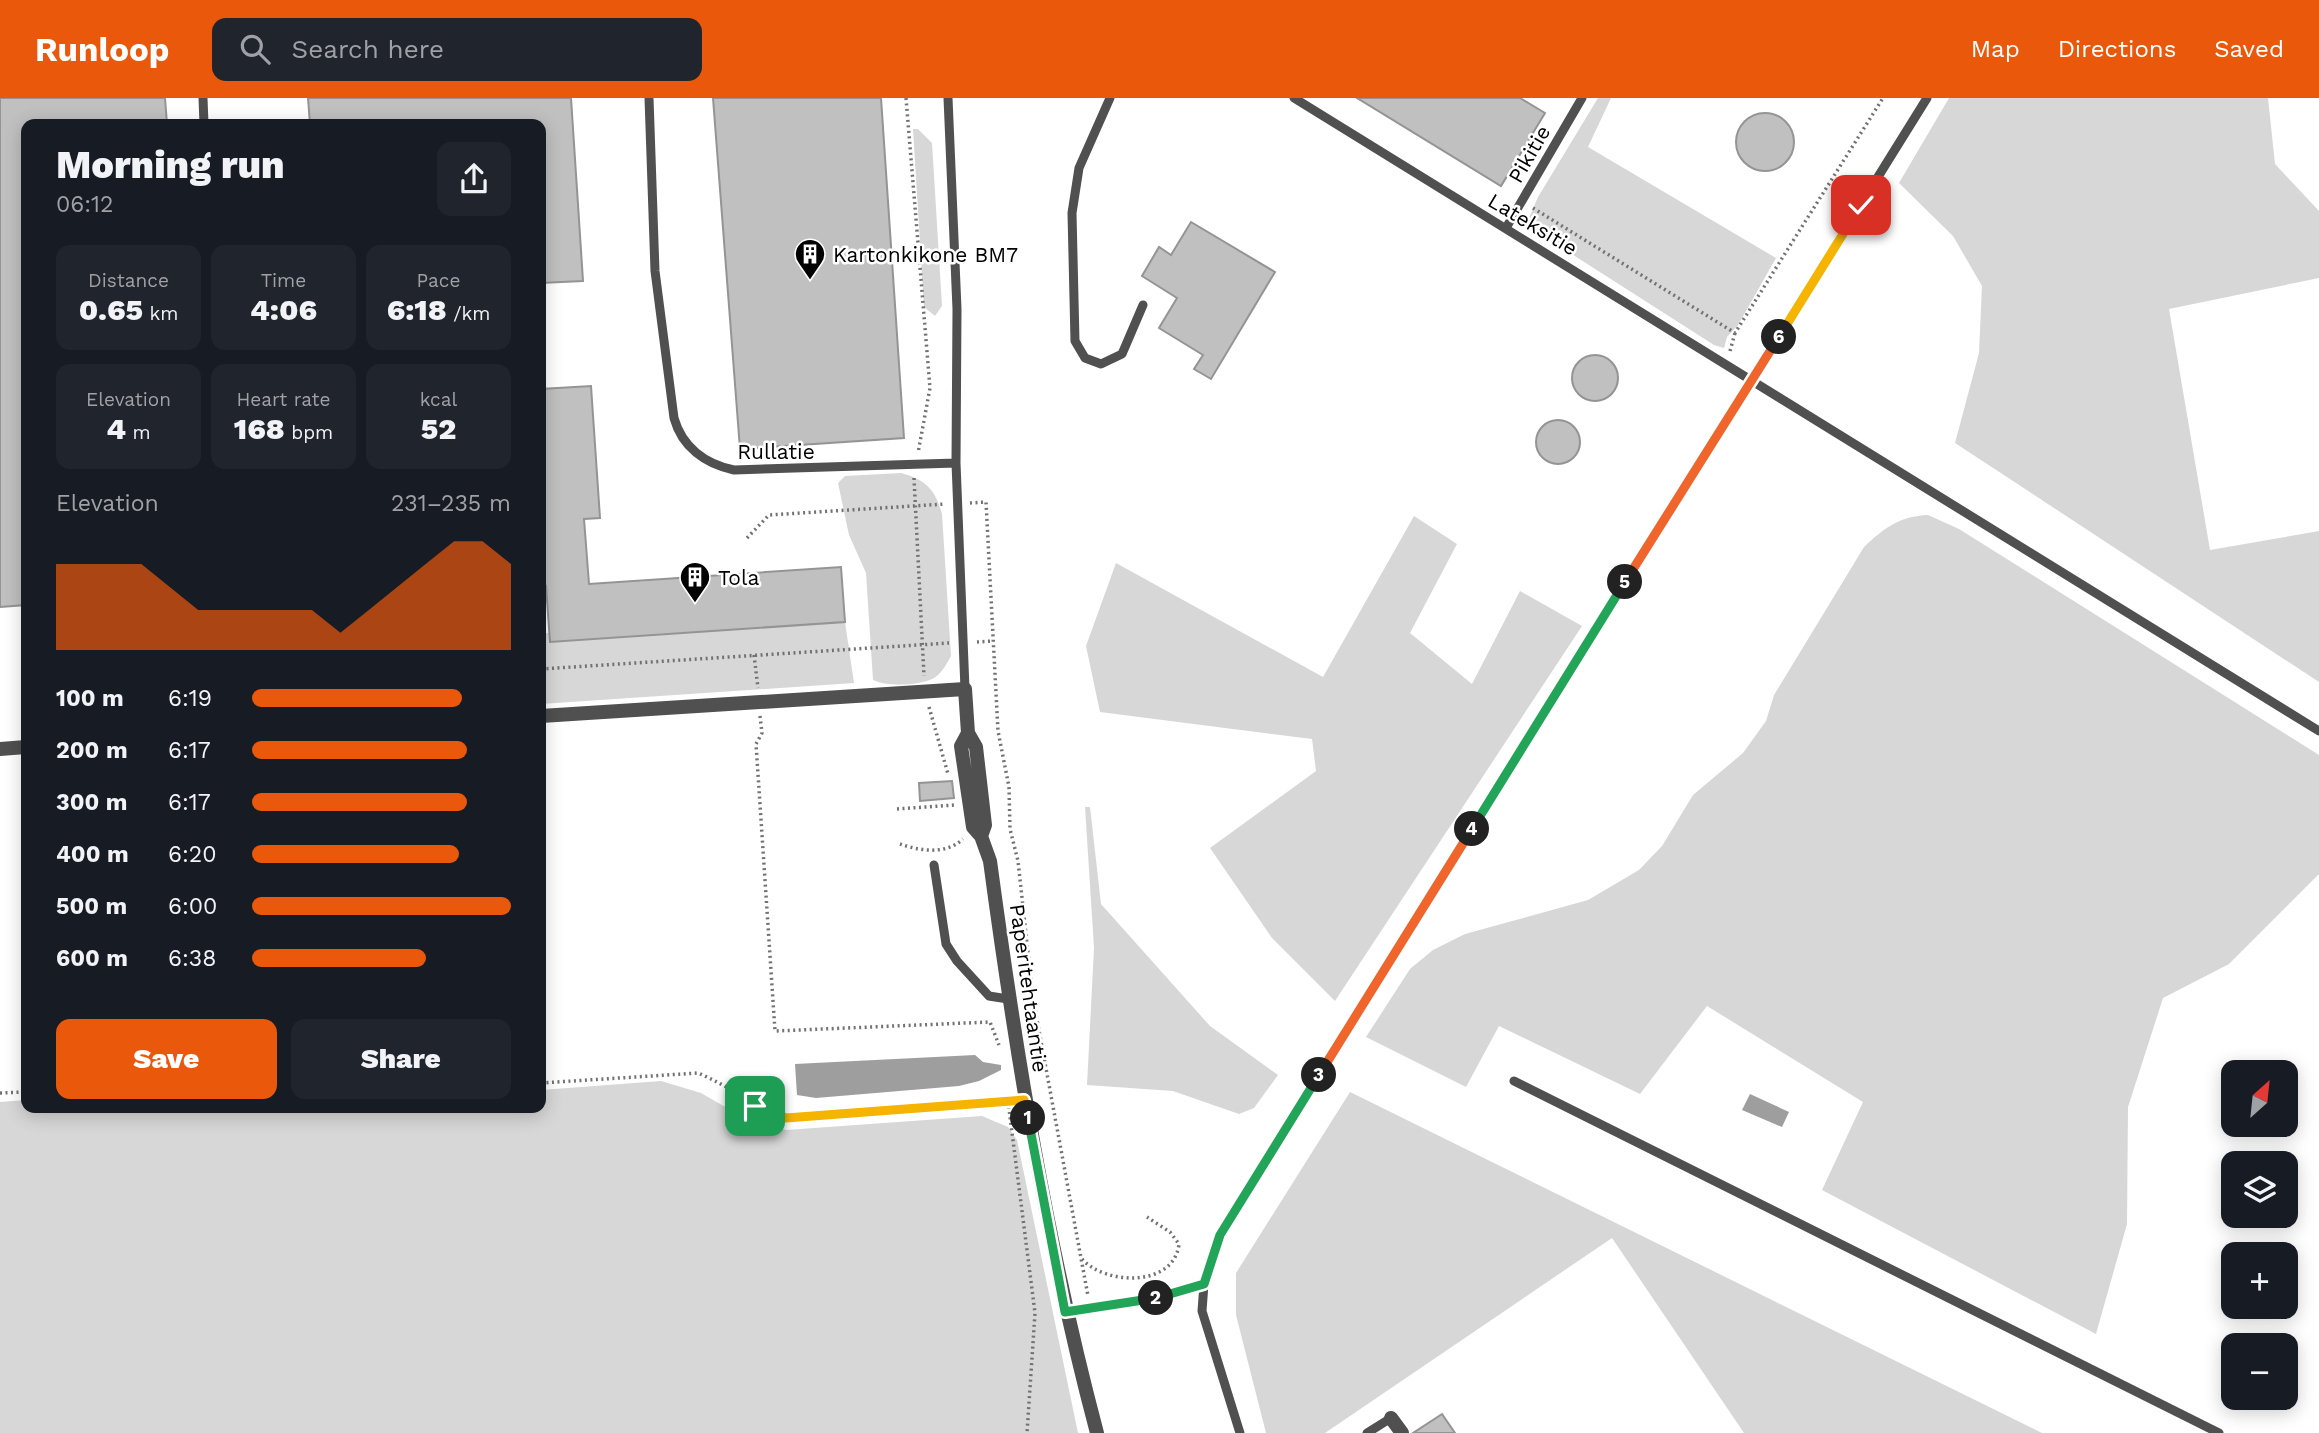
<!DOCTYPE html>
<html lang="en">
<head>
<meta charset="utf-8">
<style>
	body { margin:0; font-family:"Work Sans",sans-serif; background:#20242c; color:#f1f3f6; height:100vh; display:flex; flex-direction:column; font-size:26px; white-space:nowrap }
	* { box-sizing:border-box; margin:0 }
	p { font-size:23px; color:#9ea1a6 }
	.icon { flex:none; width:38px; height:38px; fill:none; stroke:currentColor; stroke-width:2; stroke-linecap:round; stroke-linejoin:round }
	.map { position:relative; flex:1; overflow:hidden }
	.sheet { position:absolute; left:21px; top:21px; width:525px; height:994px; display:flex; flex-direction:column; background:#171b24; border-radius:14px; box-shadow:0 4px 18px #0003 }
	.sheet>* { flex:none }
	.needle { width:46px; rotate:27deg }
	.buttons { position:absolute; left:2221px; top:962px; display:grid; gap:14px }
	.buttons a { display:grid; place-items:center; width:77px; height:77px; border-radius:14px; background:#171b24; box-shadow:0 4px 18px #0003; font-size:35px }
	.pin { position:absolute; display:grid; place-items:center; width:60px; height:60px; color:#fff; margin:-30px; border-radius:14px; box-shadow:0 4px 10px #0006 }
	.km { position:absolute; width:35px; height:35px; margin:-18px; border-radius:50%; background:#222; color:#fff; font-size:19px; line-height:35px; text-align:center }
	.round { display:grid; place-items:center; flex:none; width:74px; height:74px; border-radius:14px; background:#20242c }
	.head { display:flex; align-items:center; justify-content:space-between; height:119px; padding:0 35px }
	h1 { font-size:38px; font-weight:800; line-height:52px }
	.stats { display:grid; grid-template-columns:repeat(3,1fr); gap:10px; height:119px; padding:7px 35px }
	.stats div { display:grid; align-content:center; border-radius:14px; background:#20242c; text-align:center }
	.stats b { font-size:30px; font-weight:800 }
	.stats small { font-size:19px; font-weight:400 }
	.stats p { font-size:19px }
	.chart { height:196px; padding:14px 35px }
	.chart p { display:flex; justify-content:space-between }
	.chart svg { width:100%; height:126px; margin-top:7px; fill:#ea580c; opacity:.7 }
	.action { display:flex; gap:14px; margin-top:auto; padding:14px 35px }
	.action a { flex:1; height:80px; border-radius:14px; background:#ea580c; color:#fff; font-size:28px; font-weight:800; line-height:80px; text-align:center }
	.action a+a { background:#20242c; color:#f1f3f6 }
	ul { padding:0 35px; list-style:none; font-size:23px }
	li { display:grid; grid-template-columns:112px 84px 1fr; align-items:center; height:52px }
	li i { height:18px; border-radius:9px; background:#ea580c }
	header { display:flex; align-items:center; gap:42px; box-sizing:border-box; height:98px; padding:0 35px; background:#ea580c; color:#fff }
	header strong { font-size:33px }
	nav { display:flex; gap:38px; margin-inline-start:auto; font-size:24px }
	.search { width:490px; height:63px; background:#20242c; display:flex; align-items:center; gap:18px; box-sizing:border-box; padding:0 24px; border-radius:14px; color:#9ea1a6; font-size:26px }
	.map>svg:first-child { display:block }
	.green { fill:#d7d7d7 }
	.water { fill:#9e9e9e }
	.building { fill:#c0c0c0; stroke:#949494; stroke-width:2 }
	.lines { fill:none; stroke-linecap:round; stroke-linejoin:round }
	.path { stroke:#727272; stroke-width:3.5; stroke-dasharray:2 3.5; stroke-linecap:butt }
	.lane { stroke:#505050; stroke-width:9 }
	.street { stroke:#505050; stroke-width:14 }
	.split-1-casing { stroke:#fff; stroke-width:14 }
	.split-2-casing { stroke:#fff; stroke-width:14 }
	.split-3-casing { stroke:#fff; stroke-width:14 }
	.split-4-casing { stroke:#fff; stroke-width:14 }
	.split-5-casing { stroke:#fff; stroke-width:14 }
	.split-6-casing { stroke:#fff; stroke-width:14 }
	.split-7-casing { stroke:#fff; stroke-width:14 }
	.split-1 { stroke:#f5b400; stroke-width:9 }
	.split-2 { stroke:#22a559; stroke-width:9 }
	.split-3 { stroke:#22a559; stroke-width:9 }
	.split-4 { stroke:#f0652b; stroke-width:9 }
	.split-5 { stroke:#22a559; stroke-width:9 }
	.split-6 { stroke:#f0652b; stroke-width:9 }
	.split-7 { stroke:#f5b400; stroke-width:9 }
	.labels { text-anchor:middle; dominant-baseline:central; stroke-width:5; stroke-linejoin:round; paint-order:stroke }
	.street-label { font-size:21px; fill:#000; stroke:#fff }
	.poi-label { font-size:21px; fill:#000; stroke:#fff; text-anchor:start }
</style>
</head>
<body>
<header>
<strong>Runloop</strong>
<div class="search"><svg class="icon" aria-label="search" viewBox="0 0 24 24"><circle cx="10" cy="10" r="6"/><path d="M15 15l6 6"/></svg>Search here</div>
<nav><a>Map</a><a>Directions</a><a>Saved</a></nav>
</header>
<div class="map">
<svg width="2319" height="1335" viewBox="0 0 2319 1335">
	<rect width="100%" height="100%" fill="#fff"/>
	<path class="green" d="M1598,0h13l-23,49 188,111 -38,67 -11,12 -3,11 -10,-3 -183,-117 -2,-10 9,-21z
		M1949,0h319l7,66 44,47v67l-150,31 41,241 109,-19v151l-364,-239 24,-90 3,-67 -29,-50 -54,-53z
		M913,31h5l14,14 10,163 -7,10 -11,-9z
		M901,375c25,7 34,16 41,41l9,142c-5,9 -9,17 -17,22 -15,8 -47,9 -61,2l-7,-107 -17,-38 -11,-52 7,-7z
		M1928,417l31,14 360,226v119l-90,90 -66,34 -35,109 -1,117 -31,110 -274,-144 41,-88 -156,-96 -67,88 -141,-68 -33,61 -100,-50 44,-68 23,-19 32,-16 123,-34 51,-30 23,-24 31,-51 50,-42 23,-32 8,-26 90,-148c20,-19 36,-31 64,-32z
		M1414,418l43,28 -47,89 62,51 48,-93 62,35 -247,375 -63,-63 -62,-90 106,-77 -4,-32 -212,-27 -14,-66 30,-83 207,114z
		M845,524l9,61 -313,21v-71h8l1,9z
		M1085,709h5l11,97 109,122 68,49 -24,33 -15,6 -66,-23 -86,-6 7,-137z
		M661,983l40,12 40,23 45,14 196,-14 26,11 9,13 61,293h-1078v-331l26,-2v8h515v-18z
		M1350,994l692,341h-298l-132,-195 -287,195h-59l-30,-118v-42z"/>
	<path class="water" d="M975,957l8,7 18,3v5l-22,11 -20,5 -143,12 -19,-3 -2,-31z
		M1750,996l39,18 -7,15 -40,-17z"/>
	<path class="building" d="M0,0h165l2,26h-141v481l-26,2z
		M308,0h263l12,183 -42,2v-159h-231z
		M713,0h168l23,340 -164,11z
		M1357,0h163l25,15 -44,73z
		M1736 44a29 29 0 1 1 58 0a29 29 0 1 1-58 0Z
		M1191,124l84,50 -64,107 -17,-10 9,-14 -44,-27 18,-30 -35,-22 17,-29 12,8z
		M1572 280a23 23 0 1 1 46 0a23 23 0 1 1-46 0Z
		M591,288l9,132 -16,1 5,65 252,-17 4,55 -295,20 -4,-56 -5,1v-198z
		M1536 344a22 22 0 1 1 44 0a22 22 0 1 1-44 0Z
		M952,683l2,17 -34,3 -1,-18z
		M1442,1316l13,19h-42z"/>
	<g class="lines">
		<path class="path" d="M906,0l24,290 -12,65
			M1533,110l202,125 148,-235
			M1730,253l5,-18
			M914,380l10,198
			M970,405l16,-1 12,229 11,56 1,42 8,32 15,137 55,298
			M747,440l22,-23 176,-11
			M977,544l16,-1
			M754,557l4,33
			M541,571l408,-26
			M929,609l19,67
			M760,618l2,17 -6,11 19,287 215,-9 9,23
			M897,711l57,-4
			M900,746c20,7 46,11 63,-5
			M541,985l157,-10c31,13 57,33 88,45l222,-17
			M0,995l26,-1
			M1008,1003l27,212 -8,120
			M1082,1161c23,26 92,29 97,-15l-9,-12 -23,-15"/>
		<path class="lane" d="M203,0l1,26
			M649,0l6,173 19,147c8,29 31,46 60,52l222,-7 9,226
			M948,0l9,211 -1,154
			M1110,0l-31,70 -7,45 3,128 10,17 16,6 21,-10 21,-49
			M1294,0l1025,633
			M1506,130l76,-130
			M934,767l12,79 11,17 32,35 19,3
			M1514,983l705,352
			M1065,1214l94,-15 45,-13
			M1240,1335l-38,-122 2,-27 16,-49 707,-1137
			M1367,1335l24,-15"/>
		<path class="street" d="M541,618l424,-27 3,44
			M968,635l8,14 9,78 -4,11 -8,-9 -12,-81z
			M0,651l26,-2
			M981,738l9,25c26,193 57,384 107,572
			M1391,1320l11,15"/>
	</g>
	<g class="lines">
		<g class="split-1-casing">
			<path id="split-1" d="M755,1008l31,12 238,-18 4,18"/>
		</g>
		<g class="split-2-casing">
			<path id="split-2" d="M1028,1020l37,194 91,-14"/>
		</g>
		<g class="split-3-casing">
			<path id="split-3" d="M1156,1200l48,-14 16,-49 99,-160"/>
		</g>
		<g class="split-4-casing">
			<path id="split-4" d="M1319,977l153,-246"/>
		</g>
		<g class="split-5-casing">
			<path id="split-5" d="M1472,731l153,-247"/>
		</g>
		<g class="split-6-casing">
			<path id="split-6" d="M1625,484l154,-245"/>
		</g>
		<g class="split-7-casing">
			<path id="split-7" d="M1779,239l82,-132"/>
		</g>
		<use href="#split-1" class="split-1"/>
		<use href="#split-2" class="split-2"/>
		<use href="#split-3" class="split-3"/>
		<use href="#split-4" class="split-4"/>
		<use href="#split-5" class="split-5"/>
		<use href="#split-6" class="split-6"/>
		<use href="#split-7" class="split-7"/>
	</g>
	<defs>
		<g id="building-pin" transform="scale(1.575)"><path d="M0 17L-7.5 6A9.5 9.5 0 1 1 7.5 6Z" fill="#000" stroke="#fff"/><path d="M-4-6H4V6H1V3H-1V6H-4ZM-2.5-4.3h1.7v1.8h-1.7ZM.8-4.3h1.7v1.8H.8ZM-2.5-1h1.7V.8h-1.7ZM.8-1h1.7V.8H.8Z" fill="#fff"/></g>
	</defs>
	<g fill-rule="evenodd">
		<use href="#building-pin" x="810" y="156"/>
		<use href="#building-pin" x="695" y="479"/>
	</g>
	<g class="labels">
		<g class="street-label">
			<text transform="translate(1529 56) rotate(-60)">Pikitie</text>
			<text transform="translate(1533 126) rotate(31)">Lateksitie</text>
			<text x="776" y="353">Rullatie</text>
			<text transform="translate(1029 890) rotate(82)">Paperitehtaantie</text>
		</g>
		<g class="poi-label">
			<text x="833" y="156">Kartonkikone BM7</text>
			<text x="718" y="479">Tola</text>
		</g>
	</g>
</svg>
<div class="buttons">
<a><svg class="needle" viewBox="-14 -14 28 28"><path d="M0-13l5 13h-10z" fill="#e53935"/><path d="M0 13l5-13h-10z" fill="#9ea1a6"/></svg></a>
<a><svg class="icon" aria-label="layers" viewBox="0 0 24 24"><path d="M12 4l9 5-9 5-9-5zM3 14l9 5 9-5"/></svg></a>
<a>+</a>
<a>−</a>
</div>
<div class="pin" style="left:755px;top:1008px;background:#1e9e55"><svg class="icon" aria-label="arrive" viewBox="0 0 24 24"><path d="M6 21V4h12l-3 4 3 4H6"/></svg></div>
<div class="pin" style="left:1861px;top:107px;background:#d93025"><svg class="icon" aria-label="check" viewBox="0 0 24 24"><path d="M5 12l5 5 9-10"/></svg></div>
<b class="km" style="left:1028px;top:1020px">1</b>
<b class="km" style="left:1156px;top:1200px">2</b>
<b class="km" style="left:1319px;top:977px">3</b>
<b class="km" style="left:1472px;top:731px">4</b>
<b class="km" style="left:1625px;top:484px">5</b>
<b class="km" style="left:1779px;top:239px">6</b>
<section class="sheet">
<div class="head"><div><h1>Morning run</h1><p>06:12</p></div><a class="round"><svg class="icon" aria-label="share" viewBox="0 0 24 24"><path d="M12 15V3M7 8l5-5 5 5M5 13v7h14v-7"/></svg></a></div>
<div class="stats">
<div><p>Distance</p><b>0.65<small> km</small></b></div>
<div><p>Time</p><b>4:06</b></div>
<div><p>Pace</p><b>6:18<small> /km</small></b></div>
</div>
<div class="stats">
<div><p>Elevation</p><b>4<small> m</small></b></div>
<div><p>Heart rate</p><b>168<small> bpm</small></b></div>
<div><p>kcal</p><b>52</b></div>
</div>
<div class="chart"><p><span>Elevation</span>231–235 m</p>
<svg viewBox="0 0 160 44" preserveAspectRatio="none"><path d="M0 44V14L10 14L20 14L30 14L40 22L50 30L60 30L70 30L80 30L90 30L100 38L110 30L120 22L130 14L140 6L150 6L160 14V44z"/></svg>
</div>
<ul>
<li><b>100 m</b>6:19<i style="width:81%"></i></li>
<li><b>200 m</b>6:17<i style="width:83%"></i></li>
<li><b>300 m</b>6:17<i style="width:83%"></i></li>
<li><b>400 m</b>6:20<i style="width:80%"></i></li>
<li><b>500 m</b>6:00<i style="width:100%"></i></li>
<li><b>600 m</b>6:38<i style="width:67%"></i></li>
</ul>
<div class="action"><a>Save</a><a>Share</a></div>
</section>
</div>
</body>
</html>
